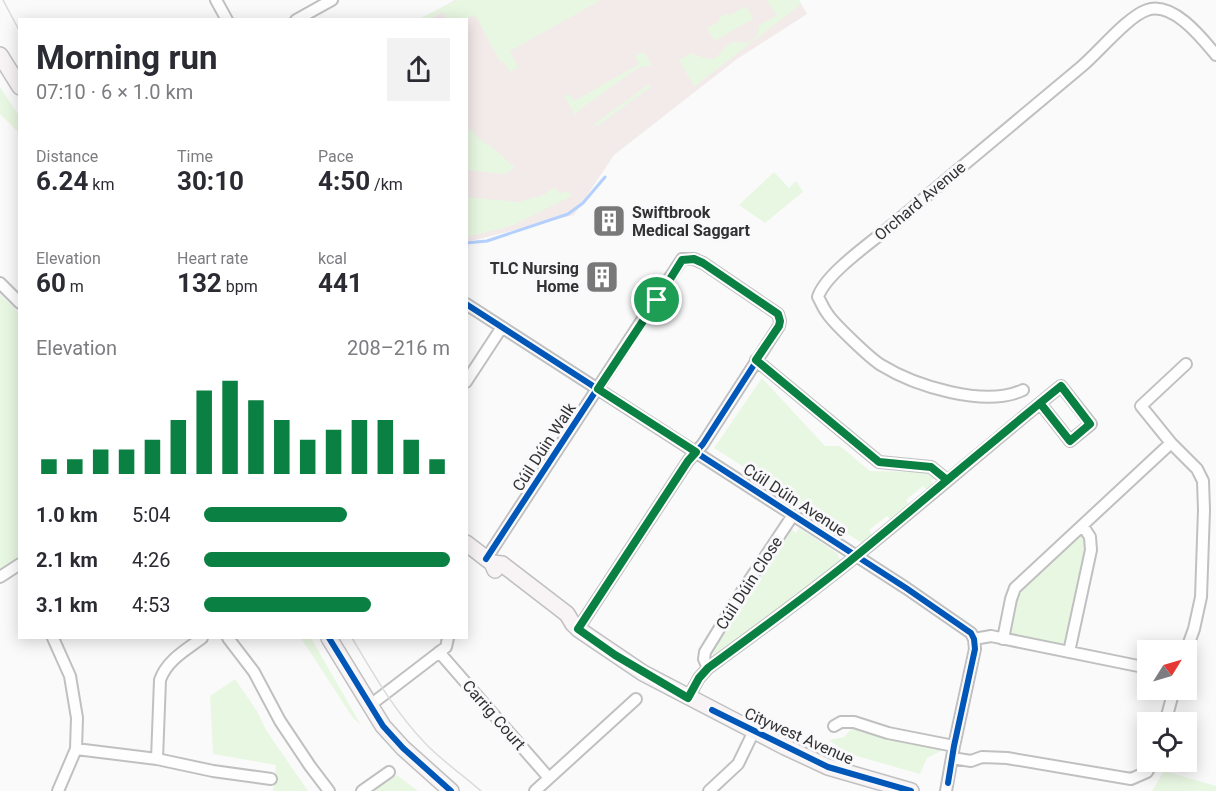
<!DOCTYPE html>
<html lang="en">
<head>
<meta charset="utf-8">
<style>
	body { margin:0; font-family:Roboto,sans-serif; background:#f2f2f3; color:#2b2b33; height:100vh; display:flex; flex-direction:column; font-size:22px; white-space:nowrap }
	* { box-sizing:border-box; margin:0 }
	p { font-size:20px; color:#7c7c81 }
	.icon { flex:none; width:33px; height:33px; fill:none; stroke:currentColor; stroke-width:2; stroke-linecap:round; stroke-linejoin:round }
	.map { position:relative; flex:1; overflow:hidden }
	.sheet { position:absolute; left:18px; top:18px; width:450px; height:621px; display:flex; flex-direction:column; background:#fff; border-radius:0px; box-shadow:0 3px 15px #0003 }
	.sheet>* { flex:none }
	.needle { width:39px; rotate:53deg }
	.tools { position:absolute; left:1137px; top:640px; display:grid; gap:12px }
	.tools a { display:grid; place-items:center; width:60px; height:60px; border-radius:0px; background:#fff; box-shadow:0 3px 15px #0003; font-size:30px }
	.pin { position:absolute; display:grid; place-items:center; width:51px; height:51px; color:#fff; margin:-26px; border:3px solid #fff; border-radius:50%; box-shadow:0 2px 6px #0007 }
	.round { display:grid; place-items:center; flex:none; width:63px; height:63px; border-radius:0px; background:#f2f2f3 }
	.summary { display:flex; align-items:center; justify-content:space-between; height:102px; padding:0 18px }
	h1 { font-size:33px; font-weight:700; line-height:45px }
	.figures { display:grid; grid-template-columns:repeat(3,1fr); gap:9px; height:102px; padding:6px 18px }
	.figures div { display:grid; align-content:center }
	.figures b { font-size:26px; font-weight:700 }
	.figures small { font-size:16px; font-weight:400 }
	.figures p { font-size:16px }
	.chart { height:168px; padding:12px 18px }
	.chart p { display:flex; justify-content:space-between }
	.chart svg { width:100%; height:108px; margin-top:6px; stroke:#0b8043; stroke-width:6 }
	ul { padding:0 18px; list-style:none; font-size:20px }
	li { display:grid; grid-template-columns:96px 72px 1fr; align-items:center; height:45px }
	li i { height:15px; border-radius:8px; background:#0b8043 }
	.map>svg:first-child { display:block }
	.education { fill:#f3eaea }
	.green { fill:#e8f7e2 }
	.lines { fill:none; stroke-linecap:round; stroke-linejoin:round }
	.stream { stroke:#b4d0fc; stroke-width:3 }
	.street-casing { stroke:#c0c0c1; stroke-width:14 }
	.secondary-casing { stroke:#c0c0c1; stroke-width:18 }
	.street { stroke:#fefefe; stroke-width:10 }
	.secondary { stroke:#f8f3f5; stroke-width:15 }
	.tram { stroke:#dbdbdc; stroke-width:1.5 }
	.cycleway-casing { stroke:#f9f9fc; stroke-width:10 }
	.cycleway { stroke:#0057b8; stroke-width:6 }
	.route-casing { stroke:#fff; stroke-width:12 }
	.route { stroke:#0b8043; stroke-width:8 }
	.labels { text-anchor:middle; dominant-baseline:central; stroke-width:6; stroke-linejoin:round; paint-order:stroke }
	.street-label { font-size:16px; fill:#323233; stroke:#f9f9fc }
	.poi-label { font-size:16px; font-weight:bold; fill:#323233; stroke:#f9f9fc; text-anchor:start }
</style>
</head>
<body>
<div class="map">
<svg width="1216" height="791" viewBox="0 0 1216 791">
	<rect width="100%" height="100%" fill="#fafafb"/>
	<path class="education" d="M455,0h344l8,14 -70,45 -123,96 -40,60 -107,27 -1,-222h-47z"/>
	<path class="green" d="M457,0h144l-91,51 8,16 -8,5 -6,-10 -3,1 -26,-48 -9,4h-19l-4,-7 -13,7h-11z
		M767,0h32l2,4 -107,83 -15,-27 13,-7c28,14 22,1 40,-11 18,0 24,4 27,-17l18,-9z
		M746,6l7,13 -39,22 -7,-13 13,-7 -1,-3 8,-5 2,3z
		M644,52l8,14h-8l-9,4 -53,38 -7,7 -11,-19 5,-2 5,7 65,-37 -4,-8z
		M649,84l1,3 -2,2 -51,37 -4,-1z
		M0,87l19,29v17l-19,-19z
		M469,129l18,16 2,-1 26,24 -11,6 -37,-4v-40z
		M774,172l15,16 7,-7 7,11 -38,31 -26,-18z
		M555,187l5,7 4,-3 5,1 3,4 -61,30 -44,11v-40l52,5 16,-5h5z
		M0,294l20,20 -1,242 -19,14z
		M762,378l63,68h15l30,25 62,1 4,5 -5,4 3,4 -7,5 -4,-4 -17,14 3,5 -18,15 -4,-4 -18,14 3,5 -10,8 -148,-95z
		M799,528l38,25 4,8 -127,95 -2,-5 79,-122 5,4z
		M1082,531l5,8v13l-21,96 -58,-13 9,-44z
		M301,638h10l50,87 -8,-7z
		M235,679l22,32 9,19 42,61h-35l3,-26 -63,-11 -3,-58z
		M851,729h5l49,14 36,5v3l-14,7 -7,16 -81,-23 1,-3 -11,-8 15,-3z
		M1164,771l52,15v5h-64z
		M397,775l21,16h-45z"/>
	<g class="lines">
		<path class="stream" d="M466,243l21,-2 81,-27 15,-11 22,-26"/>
		<g class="street-casing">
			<path id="street" d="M216,0l11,20
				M296,20l36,-20
				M0,283l20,20
				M466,304l440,284 65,45 3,6 1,10 -21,97 -8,45
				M756,360l123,102 52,5 16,13
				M466,382l36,-55
				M1023,390c-38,18 -108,-4 -142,-25 -10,-6 -48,-42 -54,-52 -4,-5 -6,-11 -9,-16 7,-23 54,-55 74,-72 63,-53 126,-106 189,-158 18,-15 46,-50 66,-57 26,-9 55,28 69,45
				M486,559l196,-300h12l9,4 75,51 2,7 -1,5 -76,118 -15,17 -110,168
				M0,577l20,-13
				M53,638l17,38 7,42 -1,31 -18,42
				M228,638l26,34 26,49 30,45 19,25
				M974,639l17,-3 157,32
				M1003,639l8,-40 4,-11 156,-145
				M1186,651l8,-22 7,-32 3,-87 -1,-29 -6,-12 -26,-26 -30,-37 45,-42
				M439,652l110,126
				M1069,652l22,-102 -1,-13 -7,-11
				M708,668l-4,-9 1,-7 38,-62 50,-75
				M688,698l11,-20 9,-10c48,-35 96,-70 142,-107 71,-57 140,-117 211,-175l30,38 -21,17 -30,-38
				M369,706l77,-59 2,-9
				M1165,723l9,-33
				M834,726l7,-4h13l34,11 66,13
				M76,749l81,10 56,12 58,8
				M952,758l19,3 11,-4 25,1 124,21 16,-7 6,-10
				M157,759l3,-79c7,-20 26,-30 42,-42
				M362,791l27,-19
				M535,791l101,-92
				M709,791l29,-27 16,-33"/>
		</g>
		<g class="secondary-casing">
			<path id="secondary" d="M0,55l20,32
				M466,543l26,20 3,7
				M492,563l10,1 65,50 6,10 5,5 65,44 142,74 43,20 83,24
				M329,638l54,88 20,22 48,43"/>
		</g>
		<use href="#street" class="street"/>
		<use href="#secondary" class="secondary"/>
		<path class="tram" d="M3,0l17,32
			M352,638c22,37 43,74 73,105 17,18 38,32 56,48"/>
		<g class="cycleway-casing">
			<path id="cycleway" d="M466,304l440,284 65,45 3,6 1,10 -21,97 -6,37
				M486,559l196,-300h12l9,4 75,51 2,7 -1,5 -76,118 -15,17 -110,168
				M329,638l54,88 20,22 48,43
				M712,710l116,57 83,24"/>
		</g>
		<use href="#cycleway" class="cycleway"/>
	</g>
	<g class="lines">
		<g class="route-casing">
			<path id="route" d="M657,300l-59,89 98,63 -8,9 -110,168 37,26 73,43 11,-20 9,-10c48,-35 96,-70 142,-107 71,-58 140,-118 211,-175l29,38 -20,17 -30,-38 -93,77 -16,-13 -52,-5 -123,-102 23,-34 1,-5 -2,-7 -75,-51 -9,-4 -12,1 -25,40"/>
		</g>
		<use href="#route" class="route"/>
	</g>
	<defs>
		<g id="building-square" transform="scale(1.725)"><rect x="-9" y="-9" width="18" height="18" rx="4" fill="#787879" stroke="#f9f9fc"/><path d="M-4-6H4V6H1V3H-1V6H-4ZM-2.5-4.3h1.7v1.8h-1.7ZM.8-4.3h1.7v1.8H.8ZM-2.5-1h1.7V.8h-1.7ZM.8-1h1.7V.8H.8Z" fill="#fff"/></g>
	</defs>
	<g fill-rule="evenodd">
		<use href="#building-square" x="609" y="221"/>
		<use href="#building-square" x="602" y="277"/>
	</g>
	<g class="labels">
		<g class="street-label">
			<text transform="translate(920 201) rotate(-40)">Orchard Avenue</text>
			<text transform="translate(544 447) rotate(-57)">Cúil Dúin Walk</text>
			<text transform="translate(795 500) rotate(33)">Cúil Dúin Avenue</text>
			<text transform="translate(749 583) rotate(-57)">Cúil Dúin Close</text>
			<text transform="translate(494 715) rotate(49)">Carrig Court</text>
			<text transform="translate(799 736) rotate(24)">Citywest Avenue</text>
		</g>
		<g class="poi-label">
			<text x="632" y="212">Swiftbrook<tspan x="632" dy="18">Medical Saggart</tspan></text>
			<text x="579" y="268" text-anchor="end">TLC Nursing<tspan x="579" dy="18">Home</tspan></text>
		</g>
	</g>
</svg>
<div class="tools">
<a><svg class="needle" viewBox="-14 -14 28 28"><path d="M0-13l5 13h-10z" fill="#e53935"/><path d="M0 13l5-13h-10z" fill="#7c7c81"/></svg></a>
<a><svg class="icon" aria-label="locate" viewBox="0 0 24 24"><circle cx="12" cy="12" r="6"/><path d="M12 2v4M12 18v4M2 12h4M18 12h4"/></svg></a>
</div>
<div class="pin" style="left:657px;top:300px;background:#1e9e55"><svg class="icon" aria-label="arrive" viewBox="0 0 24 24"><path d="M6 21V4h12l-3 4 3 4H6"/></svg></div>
<section class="sheet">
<div class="summary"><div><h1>Morning run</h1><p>07:10 · 6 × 1.0 km</p></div><a class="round"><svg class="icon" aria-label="share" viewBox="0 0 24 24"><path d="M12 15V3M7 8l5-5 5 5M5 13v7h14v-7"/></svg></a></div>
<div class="figures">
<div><p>Distance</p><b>6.24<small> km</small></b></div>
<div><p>Time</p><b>30:10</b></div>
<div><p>Pace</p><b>4:50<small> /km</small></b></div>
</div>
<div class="figures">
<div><p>Elevation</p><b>60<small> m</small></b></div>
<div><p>Heart rate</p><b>132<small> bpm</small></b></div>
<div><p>kcal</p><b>441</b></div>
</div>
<div class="chart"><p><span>Elevation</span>208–216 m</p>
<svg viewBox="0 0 160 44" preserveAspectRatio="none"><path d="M5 44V38M15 44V38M25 44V34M35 44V34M45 44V30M55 44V22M65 44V10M75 44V6M85 44V14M95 44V22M105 44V30M115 44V26M125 44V22M135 44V22M145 44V30M155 44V38"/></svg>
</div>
<ul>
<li><b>1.0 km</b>5:04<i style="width:58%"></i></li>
<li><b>2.1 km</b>4:26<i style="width:100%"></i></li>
<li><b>3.1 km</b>4:53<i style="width:68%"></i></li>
</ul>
</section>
</div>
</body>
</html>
